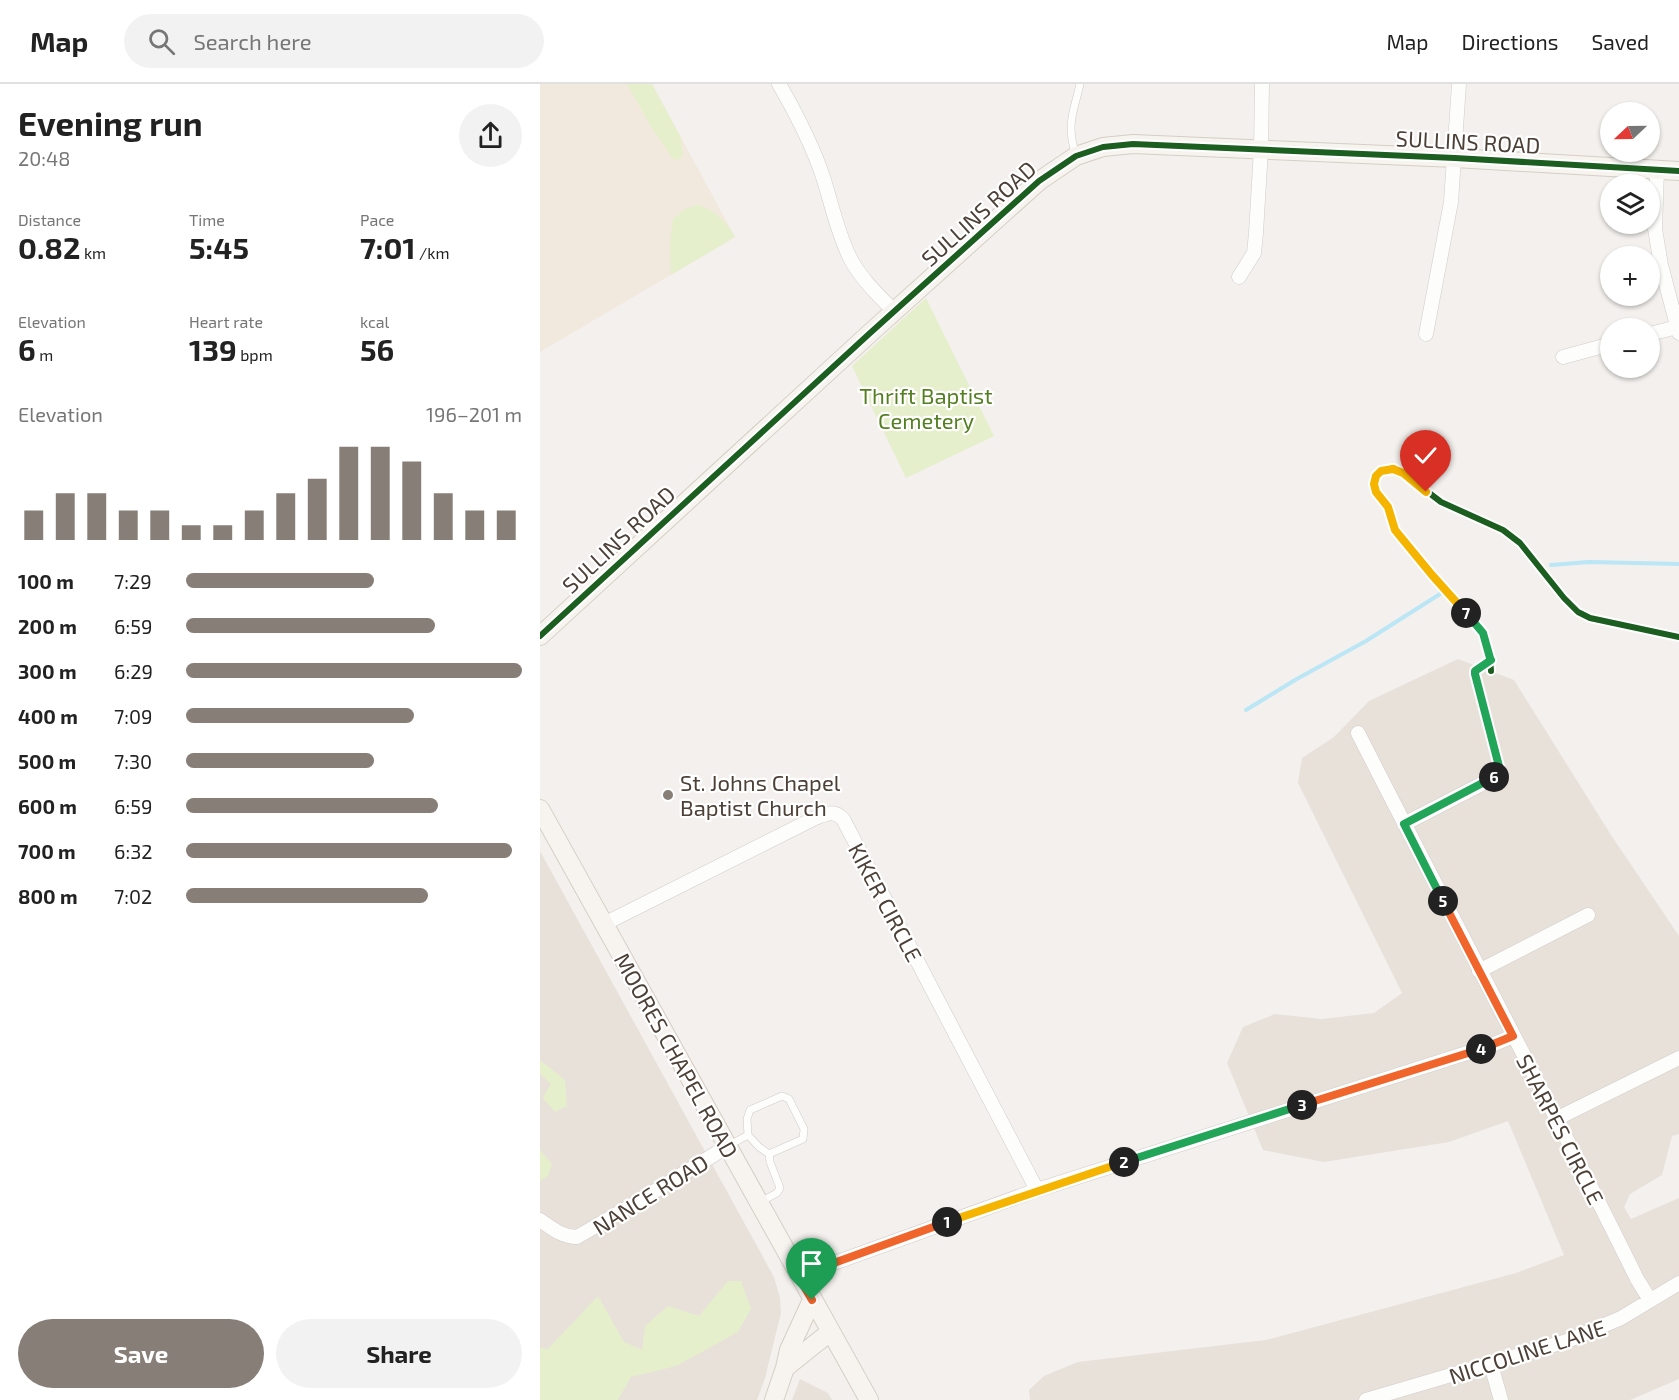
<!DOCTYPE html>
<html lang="en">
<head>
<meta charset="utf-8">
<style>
	body { margin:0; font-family:"Exo 2",sans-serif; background:#f2f2f2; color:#222; height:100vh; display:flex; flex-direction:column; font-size:22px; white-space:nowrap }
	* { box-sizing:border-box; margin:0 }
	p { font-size:20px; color:#767676 }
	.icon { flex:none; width:33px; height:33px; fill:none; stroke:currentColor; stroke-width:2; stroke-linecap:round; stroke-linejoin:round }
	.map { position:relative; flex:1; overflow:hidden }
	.side { display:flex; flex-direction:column; background:#fff; width:540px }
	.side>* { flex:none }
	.needle { width:39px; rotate:248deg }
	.buttons { position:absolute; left:1060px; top:18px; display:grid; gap:12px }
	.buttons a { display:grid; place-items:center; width:60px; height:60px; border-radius:50%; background:#fff; box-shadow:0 2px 4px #0004; font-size:30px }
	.pin { position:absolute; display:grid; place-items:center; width:51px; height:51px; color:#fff; margin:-62px -26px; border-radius:50% 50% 50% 0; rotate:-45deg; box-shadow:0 0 6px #0007 }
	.pin .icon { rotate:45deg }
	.km { position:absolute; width:30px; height:30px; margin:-15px; border-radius:50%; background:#222; color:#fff; font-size:16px; line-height:30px; text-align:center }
	.round { display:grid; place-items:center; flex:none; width:63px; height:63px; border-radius:32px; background:#f2f2f2 }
	.headline { display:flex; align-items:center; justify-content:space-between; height:102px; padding:0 18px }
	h1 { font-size:33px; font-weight:700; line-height:45px }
	.stats { display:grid; grid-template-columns:repeat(3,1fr); gap:9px; height:102px; padding:6px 18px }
	.stats div { display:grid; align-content:center }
	.stats b { font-size:30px; font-weight:700 }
	.stats small { font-size:16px; font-weight:400 }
	.stats p { font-size:16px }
	.chart { height:168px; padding:12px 18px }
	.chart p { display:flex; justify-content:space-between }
	.chart svg { width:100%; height:108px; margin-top:6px; stroke:#867e77; stroke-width:6 }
	.cta { display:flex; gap:12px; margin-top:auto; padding:12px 18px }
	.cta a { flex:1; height:69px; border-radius:36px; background:#867e77; color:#fff; font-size:24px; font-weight:700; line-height:69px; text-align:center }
	.cta a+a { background:#f2f2f2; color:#222 }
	ul { padding:0 18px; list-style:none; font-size:20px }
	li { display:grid; grid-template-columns:96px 72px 1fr; align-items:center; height:45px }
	li i { height:15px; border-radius:8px; background:#867e77 }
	header { display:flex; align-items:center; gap:36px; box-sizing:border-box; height:84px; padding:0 30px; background:#fff; border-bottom:2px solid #e0e0e0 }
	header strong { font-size:28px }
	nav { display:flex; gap:33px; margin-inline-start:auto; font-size:21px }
	.search { width:420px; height:54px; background:#f2f2f2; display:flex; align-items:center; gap:15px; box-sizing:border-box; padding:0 21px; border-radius:33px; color:#767676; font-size:22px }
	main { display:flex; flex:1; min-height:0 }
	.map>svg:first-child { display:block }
	.residential { fill:#e8e1da }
	.education { fill:#f2e9de }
	.green { fill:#e6efcb }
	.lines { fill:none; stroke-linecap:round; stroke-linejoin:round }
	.stream { stroke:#bae6f5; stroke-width:4 }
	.lane-casing { stroke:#d0ccc9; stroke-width:8 }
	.street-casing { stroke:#d0ccc9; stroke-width:15 }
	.secondary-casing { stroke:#d5cec4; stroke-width:20 }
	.lane { stroke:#fdfdfc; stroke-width:7 }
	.street { stroke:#fdfdfc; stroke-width:14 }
	.secondary { stroke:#f7f4f0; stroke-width:18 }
	.cycleway-casing { stroke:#fff; stroke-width:10 }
	.cycleway { stroke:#1b5e20; stroke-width:6 }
	.split-1-casing { stroke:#fff; stroke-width:12 }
	.split-2-casing { stroke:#fff; stroke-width:12 }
	.split-3-casing { stroke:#fff; stroke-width:12 }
	.split-4-casing { stroke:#fff; stroke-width:12 }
	.split-5-casing { stroke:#fff; stroke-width:12 }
	.split-6-casing { stroke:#fff; stroke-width:12 }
	.split-7-casing { stroke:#fff; stroke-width:12 }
	.split-8-casing { stroke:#fff; stroke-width:12 }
	.split-9-casing { stroke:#fff; stroke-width:12 }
	.split-1 { stroke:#f0652b; stroke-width:8 }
	.split-2 { stroke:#f5b400; stroke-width:8 }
	.split-3 { stroke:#22a559; stroke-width:8 }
	.split-4 { stroke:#f0652b; stroke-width:8 }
	.split-5 { stroke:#f0652b; stroke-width:8 }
	.split-6 { stroke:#22a559; stroke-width:8 }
	.split-7 { stroke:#22a559; stroke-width:8 }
	.split-8 { stroke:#f5b400; stroke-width:8 }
	.split-9 { stroke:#f5b400; stroke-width:8 }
	.poi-dot { fill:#867e77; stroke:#fff; stroke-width:2 }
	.labels { text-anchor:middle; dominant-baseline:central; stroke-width:4.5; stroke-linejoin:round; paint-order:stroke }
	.street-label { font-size:22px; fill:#4c4037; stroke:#fff }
	.park-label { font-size:22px; fill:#547f21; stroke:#fff }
	.poi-label { font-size:22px; fill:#4c4037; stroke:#fff; text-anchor:start }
</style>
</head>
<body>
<header>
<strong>Map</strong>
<div class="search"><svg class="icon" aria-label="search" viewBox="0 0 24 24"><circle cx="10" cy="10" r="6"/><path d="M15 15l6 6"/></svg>Search here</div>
<nav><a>Map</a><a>Directions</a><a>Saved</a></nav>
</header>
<main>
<section class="side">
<div class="headline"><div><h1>Evening run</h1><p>20:48</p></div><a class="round"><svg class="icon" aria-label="share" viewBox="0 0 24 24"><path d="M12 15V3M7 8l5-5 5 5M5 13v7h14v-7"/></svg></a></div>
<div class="stats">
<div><p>Distance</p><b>0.82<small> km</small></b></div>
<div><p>Time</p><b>5:45</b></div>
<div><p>Pace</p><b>7:01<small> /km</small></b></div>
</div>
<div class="stats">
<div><p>Elevation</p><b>6<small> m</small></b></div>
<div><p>Heart rate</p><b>139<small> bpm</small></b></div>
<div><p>kcal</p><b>56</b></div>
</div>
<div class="chart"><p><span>Elevation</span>196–201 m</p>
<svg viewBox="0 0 160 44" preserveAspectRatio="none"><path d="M5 44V32M15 44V25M25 44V25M35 44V32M45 44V32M55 44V38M65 44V38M75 44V32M85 44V25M95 44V19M105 44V6M115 44V6M125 44V12M135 44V25M145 44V32M155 44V32"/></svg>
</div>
<ul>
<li><b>100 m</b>7:29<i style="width:56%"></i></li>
<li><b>200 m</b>6:59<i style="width:74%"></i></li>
<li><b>300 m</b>6:29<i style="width:100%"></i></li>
<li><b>400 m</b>7:09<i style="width:68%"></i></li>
<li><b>500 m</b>7:30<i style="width:56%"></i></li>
<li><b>600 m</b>6:59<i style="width:75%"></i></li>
<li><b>700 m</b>6:32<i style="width:97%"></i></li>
<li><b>800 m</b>7:02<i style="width:72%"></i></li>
</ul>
<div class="cta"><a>Save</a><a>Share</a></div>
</section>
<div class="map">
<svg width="1139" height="1316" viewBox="0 0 1139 1316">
	<rect width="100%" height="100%" fill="#f3f0ed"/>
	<path class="residential" d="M918,575l56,21 97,155 68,101v198l-7,2 -10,39 -32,19 -6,13 7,12 48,-21v181l-49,21h-600l-1,-10 15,-14 34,-14 188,-22 250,-67 48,-18 -56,-134 -59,21 -125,20 -61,-12 -36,-87 16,-36 32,-13 47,5 52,-6 28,-20 -104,-210 4,-25 32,-21 35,-36z
		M0,767l234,426 6,21 1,15 -16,65 -8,22h-217z
		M260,1295l28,14 4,7h-40z"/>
	<path class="education" d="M0,0h112l83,153 -195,115z"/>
	<path class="green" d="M87,0h25l29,54 2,17 -4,5 -6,-1 -23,-34z
		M159,121c18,7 27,16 36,32l-64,38 -1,-30 3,-26 14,-11z
		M386,214l68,138 -88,42 -54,-112z
		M0,976l25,20 2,26 -12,6 -12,-14 8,-14 -11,-10z
		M0,1066l12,14 -4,12 -8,5z
		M188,1197h13l10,28 -13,23 -62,34 -45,11 -13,23h-78v-52l8,1 50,-53 26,46 18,8 3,-24 23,-20 31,10z"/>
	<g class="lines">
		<path class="stream" d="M1011,481l38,-3 90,2
			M706,626l49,-30 71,-39 74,-47"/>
		<g class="lane-casing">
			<path id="lane" d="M536,72c-10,-33 -3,-41 4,-72
				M188,1062l20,-11 -1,-16 3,-9 32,-14 7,3 15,30 -1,10 -34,15 -10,-7 -11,-12
				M220,1118l17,-9 3,-5 -10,-26 -1,-8"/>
		</g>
		<g class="street-casing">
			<path id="street" d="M239,0c18,31 34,62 45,96 8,26 14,54 26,78 11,21 28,37 44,53
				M1117,86l-2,59 6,36 18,68
				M699,193l15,-24 2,-20 5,-84 1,-65
				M886,250l25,-132 8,-118
				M1110,250l27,-7
				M1023,273l48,-13
				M818,649c93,183 189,363 279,546l13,21
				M864,740l97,-50
				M64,840l211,-106c11,-4 19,-9 28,1l194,371
				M939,887l109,-56
				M1018,1034l121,-60
				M0,1136c12,8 22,17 37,17l57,-33 94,-58
				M258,1192l239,-86 455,-145 21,-9
				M951,1281l10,35
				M826,1316l201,-59 54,-23 58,-35"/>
		</g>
		<g class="secondary-casing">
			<path id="secondary" d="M0,552l329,-302 170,-153 37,-25 27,-9 30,-3 322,14 224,13
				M0,725l329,591
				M245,1284l45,-36
				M234,1316l11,-32 4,-18 23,-50"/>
		</g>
		<use href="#lane" class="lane"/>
		<use href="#street" class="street"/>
		<use href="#secondary" class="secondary"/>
		<g class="cycleway-casing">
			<path id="cycleway" d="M0,552l329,-302 170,-153 37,-25 27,-9 30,-3 322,14 224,13
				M951,576l-14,9 -2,5 26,100
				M951,587l-1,-13 -7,-25 -88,-103 -8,-23 -11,-16 -2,-7 2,-8 5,-5 12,-2 10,4 38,29 62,28 17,13 44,55 14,14 12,6 89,19"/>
		</g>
		<use href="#cycleway" class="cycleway"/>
	</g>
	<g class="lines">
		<g class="split-1-casing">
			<path id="split-1" d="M272,1216l-14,-24 149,-54"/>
		</g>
		<g class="split-2-casing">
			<path id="split-2" d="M407,1138l177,-60"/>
		</g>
		<g class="split-3-casing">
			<path id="split-3" d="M584,1078l178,-57"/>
		</g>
		<g class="split-4-casing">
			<path id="split-4" d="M762,1021l179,-56"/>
		</g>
		<g class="split-5-casing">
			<path id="split-5" d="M903,817l70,135 -32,13"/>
		</g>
		<g class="split-6-casing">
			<path id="split-6" d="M903,817l-39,-77 90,-47"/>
		</g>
		<g class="split-7-casing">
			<path id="split-7" d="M926,529l17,20 7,25 1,2 -16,11v3l26,100 -7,3"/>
		</g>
		<g class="split-8-casing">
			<path id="split-8" d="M853,385l-12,2 -5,5 -2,8 2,8 12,15 7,23 37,45 34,38"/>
		</g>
		<g class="split-9-casing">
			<path id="split-9" d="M853,385l10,4 23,19"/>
		</g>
		<use href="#split-1" class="split-1"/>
		<use href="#split-2" class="split-2"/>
		<use href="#split-3" class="split-3"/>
		<use href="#split-4" class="split-4"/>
		<use href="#split-5" class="split-5"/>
		<use href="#split-6" class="split-6"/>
		<use href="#split-7" class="split-7"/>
		<use href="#split-8" class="split-8"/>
		<use href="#split-9" class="split-9"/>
	</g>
	<circle class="poi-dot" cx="128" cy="711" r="6"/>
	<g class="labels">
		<g class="street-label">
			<text transform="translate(928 57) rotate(3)">SULLINS ROAD</text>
			<text transform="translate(438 129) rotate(-42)">SULLINS ROAD</text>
			<text transform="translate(78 455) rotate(-43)">SULLINS ROAD</text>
			<text transform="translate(346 818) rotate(62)">KIKER CIRCLE</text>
			<text transform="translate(137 971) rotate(61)">MOORES CHAPEL ROAD</text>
			<text transform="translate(1021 1045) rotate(63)">SHARPES CIRCLE</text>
			<text transform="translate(110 1110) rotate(-32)">NANCE ROAD</text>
			<text transform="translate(987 1267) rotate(-18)">NICCOLINE LANE</text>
		</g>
		<g class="park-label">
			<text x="386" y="311">Thrift Baptist<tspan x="386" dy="25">Cemetery</tspan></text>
		</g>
		<g class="poi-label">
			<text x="140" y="698">St. Johns Chapel<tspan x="140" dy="25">Baptist Church</tspan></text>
		</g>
	</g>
</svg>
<div class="buttons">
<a><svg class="needle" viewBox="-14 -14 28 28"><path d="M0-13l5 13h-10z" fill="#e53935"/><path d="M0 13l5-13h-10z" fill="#767676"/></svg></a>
<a><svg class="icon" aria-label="layers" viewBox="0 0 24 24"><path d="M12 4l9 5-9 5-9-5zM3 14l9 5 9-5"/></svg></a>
<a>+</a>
<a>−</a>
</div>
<div class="pin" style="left:272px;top:1216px;background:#1e9e55"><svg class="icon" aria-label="arrive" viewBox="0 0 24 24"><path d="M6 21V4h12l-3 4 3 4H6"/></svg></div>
<div class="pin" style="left:886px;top:408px;background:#d93025"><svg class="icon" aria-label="check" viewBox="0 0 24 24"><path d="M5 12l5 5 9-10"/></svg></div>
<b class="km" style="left:407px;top:1138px">1</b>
<b class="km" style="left:584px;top:1078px">2</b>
<b class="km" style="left:762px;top:1021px">3</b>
<b class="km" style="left:941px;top:965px">4</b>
<b class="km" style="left:903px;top:817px">5</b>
<b class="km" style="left:954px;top:693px">6</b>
<b class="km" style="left:926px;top:529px">7</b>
</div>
</main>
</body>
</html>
